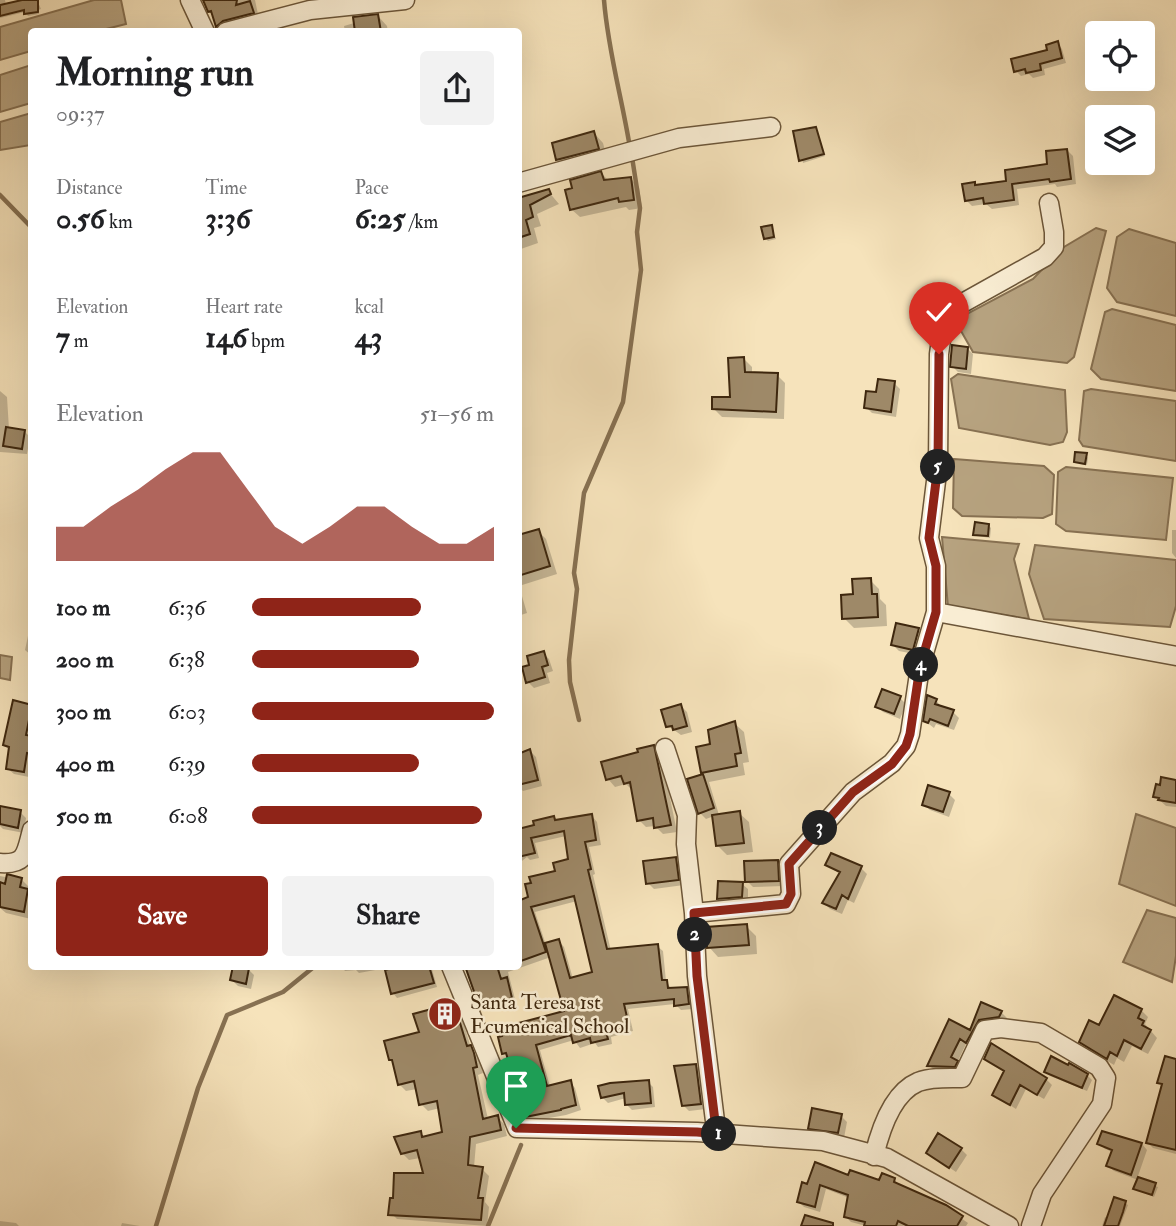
<!DOCTYPE html>
<html lang="en">
<head>
<meta charset="utf-8">
<style>
	body { margin:0; font-family:"IM FELL Double Pica",serif; background:#f2f2f2; color:#202124; height:100vh; display:flex; flex-direction:column; font-size:26px; white-space:nowrap }
	* { box-sizing:border-box; margin:0 }
	p { font-size:23px; color:#757577 }
	.icon { flex:none; width:38px; height:38px; fill:none; stroke:currentColor; stroke-width:2; stroke-linecap:round; stroke-linejoin:round }
	.map { position:relative; flex:1; overflow:hidden }
	.drawer { position:absolute; left:28px; top:28px; width:494px; height:942px; display:flex; flex-direction:column; background:#fff; border-radius:7px; box-shadow:0 7px 28px #0002 }
	.drawer>* { flex:none }
	.buttons { position:absolute; left:1085px; top:21px; display:grid; gap:14px }
	.buttons a { display:grid; place-items:center; width:70px; height:70px; border-radius:7px; background:#fff; box-shadow:0 7px 28px #0002; font-size:35px }
	.pin { position:absolute; display:grid; place-items:center; width:60px; height:60px; color:#fff; margin:-72px -30px; border-radius:50% 50% 50% 0; rotate:-45deg; box-shadow:0 0 7px #0007 }
	.pin .icon { rotate:45deg }
	.km { position:absolute; width:35px; height:35px; margin:-18px; border-radius:50%; background:#222; color:#fff; font-size:19px; line-height:35px; text-align:center }
	.round { display:grid; place-items:center; flex:none; width:74px; height:74px; border-radius:7px; background:#f2f2f2 }
	.summary { display:flex; align-items:center; justify-content:space-between; height:119px; padding:0 28px }
	h1 { font-size:38px; font-weight:700; line-height:52px }
	.metrics { display:grid; grid-template-columns:repeat(3,1fr); gap:10px; height:119px; padding:7px 28px }
	.metrics div { display:grid; align-content:center }
	.metrics b { font-size:30px; font-weight:700 }
	.metrics small { font-size:19px; font-weight:400 }
	.metrics p { font-size:19px }
	.chart { height:196px; padding:14px 28px }
	.chart p { display:flex; justify-content:space-between }
	.chart svg { width:100%; height:126px; margin-top:7px; fill:#8f2418; opacity:.7 }
	.cta { display:flex; gap:14px; margin-top:auto; padding:14px 28px }
	.cta a { flex:1; height:80px; border-radius:7px; background:#8f2418; color:#fff; font-size:28px; font-weight:700; line-height:80px; text-align:center }
	.cta a+a { background:#f2f2f2; color:#202124 }
	ul { padding:0 28px; list-style:none; font-size:23px }
	li { display:grid; grid-template-columns:112px 84px 1fr; align-items:center; height:52px }
	li i { height:18px; border-radius:9px; background:#8f2418 }
	.map>svg:first-child { display:block }
	.water { fill:#b7a380; stroke:#877152; stroke-width:2 }
	.shadow { fill:#0003; fill-rule:evenodd }
	.lines { fill:none; stroke-linecap:round; stroke-linejoin:round }
	.stream { stroke:#877152; stroke-width:4.5 }
	.building { fill:#9e8968; stroke:#3e270e; stroke-width:2 }
	.minor-casing { stroke:#6c5639; stroke-width:21 }
	.minor { stroke:#f9edd3; stroke-width:18 }
	.route-casing { stroke:#fff; stroke-width:14 }
	.route { stroke:#8f2418; stroke-width:9 }
	.labels { text-anchor:middle; dominant-baseline:central; stroke-width:5; stroke-linejoin:round; paint-order:stroke }
	.poi-label { font-size:21px; fill:#3e270e; stroke:#f9edd3; text-anchor:start }
</style>
</head>
<body>
<div class="map">
<svg width="1176" height="1226" viewBox="0 0 1176 1226">
	<rect width="100%" height="100%" fill="#f6e3bb"/>
	<filter id="stains"><feTurbulence type="fractalNoise" baseFrequency=".00286" numOctaves="4"/><feColorMatrix values="0 0 0 0 .2 0 0 0 0 .09 0 0 0 0 .02 0 0 0 .5 -.17"/></filter>
	<radialGradient id="worn" r=".72"><stop offset=".6" stop-color="#630" stop-opacity="0"/><stop offset="1" stop-color="#630" stop-opacity=".3"/></radialGradient>
	<path class="water" d="M94,0h27l5,24 -28,7 -66,1 -1,19 -31,9v-33z
		M31,65v38l-31,9v-37z
		M31,113v32l-31,5v-28z
		M1096,228l10,3 -32,126 -7,6 -94,-11 -12,-21v-14l72,-38 31,-32z
		M1129,229l47,14v73l-59,-14 -10,-14 10,-51z
		M1112,309l64,16v66l-75,-12 -10,-10 14,-57z
		M958,374l107,16 2,42 -4,10 -13,3 -91,-17 -8,-49z
		M1091,389l85,12v60l-93,-15 -4,-6 5,-49z
		M954,459l90,7 10,9 -2,39 -9,4 -81,-2 -9,-8z
		M1066,467l107,11 -7,62 -100,-9 -10,-7 2,-52z
		M942,537l77,7 -5,15 15,60 -81,-12z
		M1035,545l141,15v46l-6,21 -126,-8 -15,-45z
		M0,655l12,2 -2,23 -10,-2z
		M1136,814l40,14v78l-57,-22z
		M1147,910l29,8v38l-4,26 -49,-20z"/>
	<path class="shadow" d="M0,0h5l1,5 31,-5 4,9 -3,1 1,4 -11,2 -3,-4 -25,6z
		M204,0h51l4,19 -36,12 -5,-5 -3,-10z
		M378,16l9,10 1,6h-43l-1,-6z
		M1103,24l22,5 4,4h-28z
		M1057,43l5,6 4,14 -22,6 1,6 -12,3 -4,-4 -8,2 -5,-5 33,-20z
		M815,129l10,27 -22,7 -8,-30z
		M594,133l9,10 4,15 -40,11 -9,-9 -4,-15z
		M1067,150l6,6 3,28 -19,3 -2,-3 -38,5 2,16 -27,4 -6,-5 -14,2 -6,-6 8,-16 3,2 31,-4 41,-16z
		M601,173l8,8 22,-2 8,8 3,21 -13,2 -3,-3 -46,10 -9,-8 3,-20z
		M548,191l11,13 -22,10 4,12 -7,2 4,15 -20,7v-50z
		M771,227l5,12 -8,2 -3,-3z
		M967,348l6,6 -2,20 -13,-2 -6,-6z
		M744,359l8,8v7l25,1 8,8 -1,36 -62,-2 -8,-8 18,-10z
		M894,383l6,6 -4,28 -24,-4 -6,-6 11,-13z
		M0,391l7,6 2,32 16,3 5,5 -3,17 -27,-2z
		M1086,455l2,3 -1,7 -12,-4z
		M989,526l2,2 -1,10 -12,-2 -3,-2z
		M1172,530h4v28l-4,-5z
		M538,531l8,8 11,35 -38,12 8,27 -9,3v-79z
		M870,580l9,9 1,10 6,6 1,21 -33,2 -10,-10 11,-22z
		M918,629l6,6 -5,20 -20,-4 -6,-6z
		M29,631h3v25l-7,-6z
		M543,653l6,6 4,12 -6,2 3,10 -16,5 -6,-6z
		M900,698l6,6 -6,15 -17,-7 -6,-6z
		M936,700l6,8 11,4 6,6 -5,12 -18,-6 -2,4 -9,-7z
		M681,706l6,6 5,20 -11,3 -14,-10z
		M32,707v55l-3,15 -15,-3 -6,-5 3,-18 -7,-6z
		M734,723l10,9 5,30 -6,1 2,12 -36,7 10,33 20,-2 10,9 4,30 -26,3 -10,-10 -3,-29 -8,3 -6,-6 -11,-33 16,-5 -3,-3 10,-26z
		M653,747l8,7 16,78 -14,2 -8,-8 -9,1 -7,-7 -6,-29 -7,-7 -11,3 -7,-8z
		M530,751l6,6 6,29 -19,5 -5,-5v-30z
		M1176,779v28l-10,-1 -11,-10 20,-14z
		M949,794l6,6 -6,17 -19,-7 -6,-5z
		M0,808l20,4 6,6 -2,15 -21,-4 -3,-3z
		M592,816l5,6 4,23 -12,2 6,27 -2,1 18,76 46,-5 6,5 3,30 6,9 14,-2 6,6 1,15 -12,1 -6,-6 -47,5 5,22 -22,6 1,7 -14,3 -3,-4 -15,5 -6,-8 -34,10 10,37 20,-5 5,6 6,22 -15,5 -34,6 -6,-5 -17,-58 -5,-5 62,-41 -15,-55 -43,15 8,31 -26,8 -12,-13 -11,-32h51v-64l12,-3 40,-38 -4,-25 -31,7 4,15 -9,2 -3,-3 -9,7v-33l35,-13 4,4zM577,901l18,72 -22,6 -9,-32 -5,-6 -13,4 -11,-33z
		M832,855l29,13 6,6 -13,29 -6,-3 -6,14 -12,-5 -6,-6 16,-29 -13,-9z
		M675,859l6,6 3,20 -30,4 -6,-6z
		M778,862l6,6v18l-31,1 -6,-6z
		M0,876l22,4 8,8 1,31 -25,-6 -6,-5z
		M742,884l6,5v13l-23,2 -6,-6z
		M746,926l10,10 1,18 -39,3 -9,-10z
		M341,966h90l6,21 -40,11 -4,-5 -7,-25 -27,5 -3,-3 -11,1z
		M248,969l6,6 -3,14 -13,-3 -6,-6z
		M982,1004l19,8 6,6 -2,4 -32,25 -7,-3 -9,19 5,5 -1,4 -26,-1 -6,-6 21,-43 21,10z
		M453,1005l7,6 11,37 9,13 3,12 -5,2 10,44 9,-2 7,7 3,12 -31,8 -2,23 8,2 7,7 -4,26 4,5 -2,19 -90,-7 -7,-7 35,-37 -5,-17 -11,2 -7,-7 19,-20 4,5 19,-5 -4,-25 -12,3 -7,-7 -4,-15 -11,2 -7,-7 -4,-20 -4,-5z
		M1141,1010l7,7 -3,7 12,14 -9,16 -16,-8 -8,16 -7,-4 -3,7 -26,-16 -7,-7 19,-14z
		M986,1058l60,21 6,6 -8,14 -18,-10 -10,20 -22,-14 11,-23z
		M1176,1061v93l-23,-6 -5,-5 15,-57 -4,-4z
		M696,1066l6,5 4,38 -17,2 -6,-6z
		M1046,1071l41,4 5,5 -5,11 -37,-15z
		M648,1082l5,5 2,20 -23,3 -5,-5 -1,-7 -18,5 -5,-5 -3,-10z
		M841,1116l6,6 -3,16 -28,-4 -6,-6z
		M1099,1144h43l5,6 -10,29 21,8 -4,10 -19,-9 3,-8 -24,-9 -6,-5 5,-14 -8,-3z
		M961,1149l6,6 -11,17 -28,-19z
		M850,1177l30,5 14,-2 6,5 45,22 23,16 -2,3h-100l-15,-4 -5,-5 3,-19 -23,-9 -6,23 -16,-5 -5,-5 9,-16z
		M1125,1203l3,2 -8,21h-18l3,-9 3,1z
		M0,1221l16,2 3,3h-19z
		M122,1223l18,3h-19z"/>
	<g class="lines">
		<path class="stream" d="M604,0c4,51 18,98 26,148
			M0,195l32,33
			M579,720l-9,-38 -1,-22 8,-71 -3,-16 10,-80 39,-91 18,-132 -4,-38 3,-24 -8,-51
			M156,1226l42,-138 29,-73 56,-23 32,-26
			M488,1226l33,-81"/>
	</g>
	<path class="building" d="M22,0h16v12l-14,2v-4l-24,6v-11z
		M203,0h34l-1,5 14,-4 4,12 -31,8 -7,6 -5,-16 -3,1z
		M378,14l3,18h-26l-2,-15z
		M1058,41l4,17 -22,6 1,6 -15,3 -1,-4 -11,3 -3,-13 36,-9 -1,-5z
		M816,127l8,27 -25,7 -6,-30z
		M594,131l5,18 -43,11 -4,-17z
		M1067,149l4,30 -21,3 -1,-3 -37,5 2,16 -30,4 -1,-6 -18,3 -3,-17 13,-2v3l31,-4 -1,-11 42,-6 -1,-13z
		M601,171l3,9 27,-3 3,23 -15,2 -1,-4 -48,12 -5,-20 7,-2 -2,-8z
		M549,189l2,5 -21,11 3,12 -7,3 4,14 -12,4v-40z
		M772,225l2,12 -10,2 -3,-12z
		M952,345l16,2 -2,22 -16,-2z
		M744,357l1,15 33,1 -2,39 -64,-3v-12h18l-2,-39z
		M878,379l17,2 -4,31 -27,-4 2,-17 10,1z
		M6,427l19,3 -3,19 -19,-3z
		M1075,452l12,1 -2,11 -11,-2z
		M975,522l14,2 -1,12 -15,-1z
		M539,529l11,37 -32,10v-41z
		M871,578l1,16h5l1,23 -36,2 -1,-24 12,-1 -1,-15z
		M896,623l23,5 -6,22 -22,-5z
		M544,651l4,14 -6,2 3,10 -19,6 -4,-16 7,-2 -2,-9z
		M882,689l19,7 -7,18 -19,-7z
		M927,695l10,4 -2,5 19,6 -6,16 -18,-7 -2,4 -5,-2z
		M13,700l19,5 -6,30 6,1v18l-5,-1 -3,19 -18,-3 3,-22 -6,-2z
		M681,704l6,22 -14,4 -1,-4 -6,1 -5,-17z
		M735,721l6,32 -6,1 2,12 -36,7 -5,-26 14,-3 -2,-14z
		M654,745l17,80 -17,3 -1,-10 -16,3 -7,-39 -6,2 -3,-8 -15,4 -5,-18 37,-10 -1,-3z
		M530,749l8,31 -20,5v-31z
		M703,774l11,34 -16,6 -11,-35z
		M1161,777l15,3v23l-18,-3 1,-2 -6,-1 3,-13 4,1z
		M928,785l22,7 -7,20 -21,-7z
		M0,806l21,4 -3,18 -18,-4z
		M740,811l4,32 -28,3 -4,-31z
		M592,814l4,26 -11,2 6,27 -3,1 19,79 51,-5 4,36h5l1,8 19,-1 2,17 -15,2v-7l-50,5 5,22 -23,6 2,7 -17,4 -1,-5 -17,5 -2,-8 -35,10 11,41 24,-6 5,25 -15,4v1l-36,7 -19,-64 -4,1 -4,-17 4,-1 -2,-8 64,-17 -19,-68 14,-4 11,39 22,-6 -18,-76 -43,11 15,45 -28,10v-61l10,-4 -3,-13 6,-1 -2,-6 26,-6 -2,-8 15,-4 -4,-28 -33,7 4,15 -17,4v-28l16,-4 -1,-4 21,-5 1,4z
		M831,853l31,13 -14,33 -6,-4 -6,14 -14,-6 18,-31 -15,-7z
		M676,857l3,23 -33,4 -3,-23z
		M778,860l1,21 -34,1 -1,-21z
		M7,874l15,4 -2,9 8,2 -4,23 -24,-5v-25l5,2z
		M718,881l25,1 -1,15 -25,2z
		M747,924l2,21 -42,3 -1,-21z
		M233,966l16,2 -3,16 -16,-4z
		M399,966h30l5,17 -43,11 -6,-24z
		M465,966h32l4,13 6,-2 5,21 -29,9 -2,-9 -4,2z
		M1114,995l28,14 -4,9 6,3 -2,4 9,5 -10,19 -17,-9 -7,16 -7,-4 -3,7 -28,-17 10,-22 10,5z
		M981,1002l21,9 -3,6 -20,3 -13,23 -6,-4 -9,18 7,4 -3,6 -28,-1 22,-47 21,11z
		M454,1003l13,43 4,-1 3,8 3,14 -4,1 10,51 15,-4 3,15 -31,7 -2,28 15,2 -5,31h5l-2,22 -93,-5 2,-17h3l1,-25h29l-6,-23 -16,4 -7,-17 27,-6 1,6 20,-5 -5,-31 -18,4 -5,-24 -16,4 -6,-25h-3l-5,-19 35,-9 -6,-18z
		M991,1043l56,35 -10,17 -17,-10 -10,20 -18,-10 12,-24 -20,-12z
		M1051,1056l17,9 1,-2 19,11 -6,14 -38,-16z
		M1165,1056l11,3v91l-30,-7 16,-59 -5,-1z
		M696,1064l5,40 -19,2 -8,-40z
		M649,1080l2,23 -26,2 -1,-12 -23,5 -3,-12 12,-3z
		M812,1108l30,6 -4,19 -30,-4z
		M1102,1131l40,12 -11,32 -25,-9 6,-16 -15,-6z
		M938,1133l24,15 -13,20 -23,-15z
		M815,1162l33,13 2,-5 29,10 3,-7 13,5 -1,4 52,23 17,11 -6,10h-49l-10,-5 -2,5h-32l1,-4 -21,-5 4,-22 -28,-10 -5,22 -18,-5 5,-20 5,2z
		M1138,1177l18,6 -4,12 -19,-6z
		M1114,1197l12,4 -3,11 -5,14h-14z
		M805,1215l28,8v3h-32z"/>
	<g class="lines">
		<g class="minor-casing">
			<path id="minor" d="M190,0l15,32
				M226,32l84,-22 95,-10
				M518,183l161,-45 92,-11
				M936,612l240,44
				M665,748l22,67 -1,29 8,69
				M0,863c27,2 26,-11 32,-33
				M451,966l66,162 180,4 126,9 64,17 122,68
				M720,1134l-5,-13 -18,-145 -3,-63 92,-9 5,-10 -2,-30 64,-72 39,-29 14,-17 4,-12 10,-67 16,-55v-46l-7,-28 9,-73 1,-111 5,-35 8,-10 93,-52 9,-10v-15l-5,-29
				M874,1156c6,-25 18,-63 44,-74 13,-5 30,-4 44,-4l23,-48 16,-2 40,5 58,34 7,11 -4,26 -60,90 -11,32"/>
		</g>
		<use href="#minor" class="minor"/>
	</g>
	<g class="lines">
		<g class="route-casing">
			<path id="route" d="M516,1128l181,4 23,2 -5,-13 -18,-145 -3,-63 92,-9 5,-10 -2,-30 64,-72 39,-28 14,-18 4,-12 10,-67 16,-55v-46l-7,-28 9,-73 1,-111"/>
		</g>
		<use href="#route" class="route"/>
	</g>
	<defs>
		<g id="building-disc" transform="scale(1.75)"><circle r="9.5" fill="#8f2418" stroke="#f9edd3"/><path d="M-4-6H4V6H1V3H-1V6H-4ZM-2.5-4.3h1.7v1.8h-1.7ZM.8-4.3h1.7v1.8H.8ZM-2.5-1h1.7V.8h-1.7ZM.8-1h1.7V.8H.8Z" fill="#fff"/></g>
	</defs>
	<g fill-rule="evenodd">
		<use href="#building-disc" x="445" y="1014"/>
	</g>
	<g class="labels">
		<g class="poi-label">
			<text x="470" y="1002">Santa Teresa 1st<tspan x="470" dy="24">Ecumenical School</tspan></text>
		</g>
	</g>
	<rect width="100%" height="100%" filter="url(#stains)"/>
	<rect width="100%" height="100%" fill="url(#worn)"/>
</svg>
<div class="buttons">
<a><svg class="icon" aria-label="locate" viewBox="0 0 24 24"><circle cx="12" cy="12" r="6"/><path d="M12 2v4M12 18v4M2 12h4M18 12h4"/></svg></a>
<a><svg class="icon" aria-label="layers" viewBox="0 0 24 24"><path d="M12 4l9 5-9 5-9-5zM3 14l9 5 9-5"/></svg></a>
</div>
<div class="pin" style="left:516px;top:1128px;background:#1e9e55"><svg class="icon" aria-label="arrive" viewBox="0 0 24 24"><path d="M6 21V4h12l-3 4 3 4H6"/></svg></div>
<div class="pin" style="left:939px;top:354px;background:#d93025"><svg class="icon" aria-label="check" viewBox="0 0 24 24"><path d="M5 12l5 5 9-10"/></svg></div>
<b class="km" style="left:719px;top:1134px">1</b>
<b class="km" style="left:695px;top:935px">2</b>
<b class="km" style="left:820px;top:828px">3</b>
<b class="km" style="left:921px;top:665px">4</b>
<b class="km" style="left:938px;top:467px">5</b>
<section class="drawer">
<div class="summary"><div><h1>Morning run</h1><p>09:37</p></div><a class="round"><svg class="icon" aria-label="share" viewBox="0 0 24 24"><path d="M12 15V3M7 8l5-5 5 5M5 13v7h14v-7"/></svg></a></div>
<div class="metrics">
<div><p>Distance</p><b>0.56<small> km</small></b></div>
<div><p>Time</p><b>3:36</b></div>
<div><p>Pace</p><b>6:25<small> /km</small></b></div>
</div>
<div class="metrics">
<div><p>Elevation</p><b>7<small> m</small></b></div>
<div><p>Heart rate</p><b>146<small> bpm</small></b></div>
<div><p>kcal</p><b>43</b></div>
</div>
<div class="chart"><p><span>Elevation</span>51–56 m</p>
<svg viewBox="0 0 160 44" preserveAspectRatio="none"><path d="M0 44V32L10 32L20 25L30 19L40 12L50 6L60 6L70 19L80 32L90 38L100 32L110 25L120 25L130 32L140 38L150 38L160 32V44z"/></svg>
</div>
<ul>
<li><b>100 m</b>6:36<i style="width:70%"></i></li>
<li><b>200 m</b>6:38<i style="width:69%"></i></li>
<li><b>300 m</b>6:03<i style="width:100%"></i></li>
<li><b>400 m</b>6:39<i style="width:69%"></i></li>
<li><b>500 m</b>6:08<i style="width:95%"></i></li>
</ul>
<div class="cta"><a>Save</a><a>Share</a></div>
</section>
</div>
</body>
</html>
